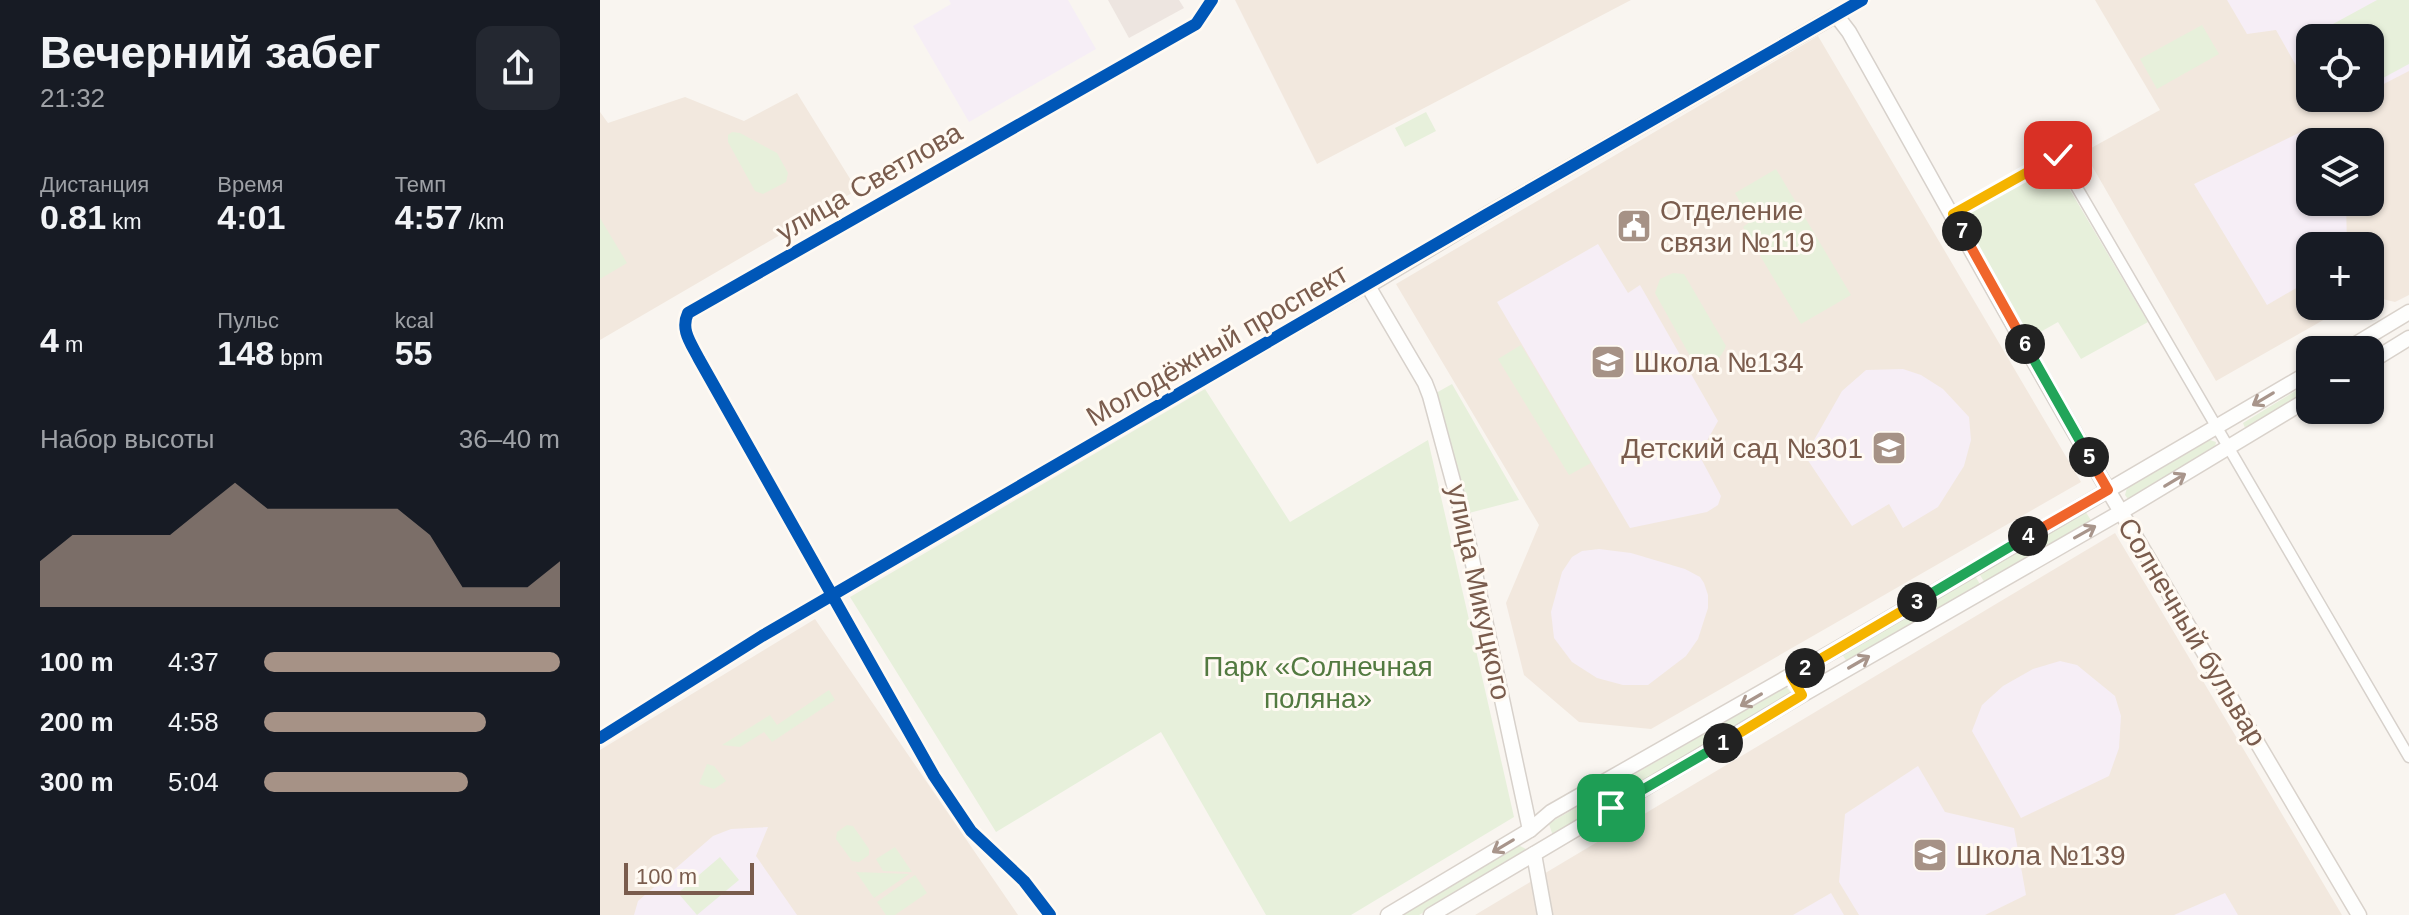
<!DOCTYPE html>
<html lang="ru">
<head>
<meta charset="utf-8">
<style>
	body { margin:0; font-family:Arial,sans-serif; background:#242831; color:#f1f3f6; height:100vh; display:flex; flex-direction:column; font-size:30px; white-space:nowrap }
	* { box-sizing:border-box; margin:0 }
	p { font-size:26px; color:#9ea1a6 }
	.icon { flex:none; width:44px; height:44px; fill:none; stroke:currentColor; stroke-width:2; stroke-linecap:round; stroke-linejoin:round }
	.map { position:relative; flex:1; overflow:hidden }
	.panel { display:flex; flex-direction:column; background:#171b24; width:600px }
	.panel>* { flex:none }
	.controls { position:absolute; left:1696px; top:24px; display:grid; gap:16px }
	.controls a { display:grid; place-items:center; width:88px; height:88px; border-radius:16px; background:#171b24; box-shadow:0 2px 6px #0004; font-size:40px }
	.scale { position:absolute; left:24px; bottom:20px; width:130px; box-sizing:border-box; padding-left:8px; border:4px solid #7a5c4d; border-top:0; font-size:22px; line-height:28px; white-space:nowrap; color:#7a5c4d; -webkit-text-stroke:6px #fffaf3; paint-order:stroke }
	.pin { position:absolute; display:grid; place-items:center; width:68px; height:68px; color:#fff; margin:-34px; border-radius:16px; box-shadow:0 4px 12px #0006 }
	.km { position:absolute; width:40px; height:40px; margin:-20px; border-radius:50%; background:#222; color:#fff; font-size:22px; line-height:40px; text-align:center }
	.round { display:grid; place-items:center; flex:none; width:84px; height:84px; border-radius:16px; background:#242831 }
	.head { display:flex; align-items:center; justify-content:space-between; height:136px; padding:0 40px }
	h1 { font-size:44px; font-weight:800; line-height:60px }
	.stats { display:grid; grid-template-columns:repeat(3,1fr); gap:12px; height:136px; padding:8px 40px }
	.stats div { display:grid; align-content:center }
	.stats b { font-size:34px; font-weight:800 }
	.stats small { font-size:22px; font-weight:400 }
	.stats p { font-size:22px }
	.chart { height:224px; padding:16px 40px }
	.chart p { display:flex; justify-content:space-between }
	.chart svg { width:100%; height:144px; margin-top:8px; fill:#a69286; opacity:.7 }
	ul { padding:0 40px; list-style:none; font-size:26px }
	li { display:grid; grid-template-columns:128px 96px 1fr; align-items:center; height:60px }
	li i { height:20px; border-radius:10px; background:#a69286 }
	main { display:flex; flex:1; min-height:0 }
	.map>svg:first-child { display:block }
	.residential { fill:#f2e8de; fill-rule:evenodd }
	.industrial { fill:#ede5e0 }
	.education { fill:#f6eef6 }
	.green { fill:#e7f0db }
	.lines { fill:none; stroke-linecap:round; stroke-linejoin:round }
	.minor-casing { stroke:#d7d1cb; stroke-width:13 }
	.tertiary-casing { stroke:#d7d1cb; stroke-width:17 }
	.secondary-casing { stroke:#d9d2cb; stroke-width:17 }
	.minor { stroke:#fefefd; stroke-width:10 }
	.tertiary { stroke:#fefefd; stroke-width:14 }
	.secondary { stroke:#fefefd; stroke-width:14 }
	.cycleway-casing { stroke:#fffaf3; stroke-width:17 }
	.cycleway { stroke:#0057b8; stroke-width:12 }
	.oneway { stroke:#a8958b }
	.split-1-casing { stroke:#fff; stroke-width:16 }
	.split-2-casing { stroke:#fff; stroke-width:16 }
	.split-3-casing { stroke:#fff; stroke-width:16 }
	.split-4-casing { stroke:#fff; stroke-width:16 }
	.split-5-casing { stroke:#fff; stroke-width:16 }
	.split-6-casing { stroke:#fff; stroke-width:16 }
	.split-7-casing { stroke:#fff; stroke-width:16 }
	.split-8-casing { stroke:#fff; stroke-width:16 }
	.split-1 { stroke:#22a559; stroke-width:10 }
	.split-2 { stroke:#f5b400; stroke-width:10 }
	.split-3 { stroke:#f5b400; stroke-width:10 }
	.split-4 { stroke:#22a559; stroke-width:10 }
	.split-5 { stroke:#f0652b; stroke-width:10 }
	.split-6 { stroke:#22a559; stroke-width:10 }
	.split-7 { stroke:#f0652b; stroke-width:10 }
	.split-8 { stroke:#f5b400; stroke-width:10 }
	.labels { text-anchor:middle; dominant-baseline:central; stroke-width:6; stroke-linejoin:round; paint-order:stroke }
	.street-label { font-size:28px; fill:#7a5c4d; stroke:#fffaf3 }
	.poi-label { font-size:28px; fill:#7a5c4d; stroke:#fffaf3; text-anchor:start }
	.park-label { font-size:28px; fill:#537a41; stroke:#fffaf3 }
</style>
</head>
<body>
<main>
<section class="panel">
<div class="head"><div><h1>Вечерний забег</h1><p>21:32</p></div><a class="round"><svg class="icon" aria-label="share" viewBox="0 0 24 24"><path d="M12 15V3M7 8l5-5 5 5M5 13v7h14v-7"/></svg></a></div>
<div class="stats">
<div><p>Дистанция</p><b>0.81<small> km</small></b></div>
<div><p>Время</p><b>4:01</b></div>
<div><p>Темп</p><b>4:57<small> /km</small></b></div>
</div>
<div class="stats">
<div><b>4<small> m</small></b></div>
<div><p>Пульс</p><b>148<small> bpm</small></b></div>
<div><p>kcal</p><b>55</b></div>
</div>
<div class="chart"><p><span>Набор высоты</span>36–40 m</p>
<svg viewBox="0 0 160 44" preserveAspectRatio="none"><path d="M0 44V30L10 22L20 22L30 22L40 22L50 14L60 6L70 14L80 14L90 14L100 14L110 14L120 22L130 38L140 38L150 38L160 30V44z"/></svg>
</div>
<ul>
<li><b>100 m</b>4:37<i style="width:100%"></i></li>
<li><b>200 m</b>4:58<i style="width:75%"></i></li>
<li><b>300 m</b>5:04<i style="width:69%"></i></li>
</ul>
</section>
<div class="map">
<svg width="1809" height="915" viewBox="0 0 1809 915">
	<rect width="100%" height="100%" fill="#f9f5f0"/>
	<path class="residential" d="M635,0h396l-314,164z
		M1495,0h314v295l-14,7 -25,-6v-50h-60v60h38l-132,75 -132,-229 76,-42zM1710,38h60v60h-60zM1710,142h60v60h-60z
		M1218,36l263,446 -430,247 -72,-7 -55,-47 -18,-72 33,-78 -143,-241z
		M197,93l60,97 -257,150v-228l8,11 77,-26 59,24z
		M1515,533l227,382h-867z
		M215,619l203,296h-418v-165z"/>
	<path class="industrial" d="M508,0h71l5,8 -55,30z"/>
	<path class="education" d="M349,0h119l28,49 -127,73 -56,-96 38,-22z
		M1627,0h182v71l-39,20v-53h-60v52l-34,-60 -29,4z
		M1709,128l9,14h-8v60h36l1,44h-37v34l-43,25 -73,-121z
		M998,244l30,49 12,-8 78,136 -19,34 22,41 -3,9 -11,7 -77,16 -133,-226z
		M1303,369l18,6 22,14 26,28 2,23 -7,26 -26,41 -35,21 -14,-24 -37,22 -47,-70 37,-65 24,-21z
		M999,549l32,4 54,16 15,8 4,6 4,12v13l-10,31 -12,17 -38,29h-25l-26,-7 -25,-16 -18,-24 -3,-26 11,-40 10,-15 10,-6z
		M1460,661l17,4 38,31 6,20 -2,32 -10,28 -88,42 -49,-87 10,-26 21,-19 30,-17z
		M1318,766l27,46 69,16 12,67 -41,20h-126l-20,-33 6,-68z
		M168,827l-12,29 41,59h-163l4,-14 75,-65 18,-7z
		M1231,893l13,22h-51z
		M1625,893l13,22h-64z"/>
	<path class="green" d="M1777,0h32v64l-39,21v-47h-60v23l-10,-19z
		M1602,25l17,29 -62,35 -17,-30z
		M826,112l10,19 -31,16 -10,-19z
		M132,132l8,1 37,20 11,20 -2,9 -23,12 -8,-3 -27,-49v-7z
		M1445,167l12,1 91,154 -67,37 -23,-37 -30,17 -65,-114 1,-7 4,-6z
		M1176,169l75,126 -50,29 -58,-97 8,-6 -16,-28z
		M0,218l27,45 -27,16z
		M1073,273l11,1 42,72c-6,15 -15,20 -31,19l-40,-72 5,-14z
		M921,345l70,118 -22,12 -71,-116z
		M1710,382v7l-65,39 -2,-5z
		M852,384l67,116 -50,13 -33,-120z
		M605,389l85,133 138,-82 86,377 -163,98h-85l-105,-183 -165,100 -146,-235z
		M1610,440l6,2 -1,6 -82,49 -5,2 -3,-4 2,-7z
		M1484,509l8,13 -107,61 -7,-11z
		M1374,574l7,12 -134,76 -5,-8z
		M1186,687l5,5 -2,3 -236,141 -4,-12 4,-3z
		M229,690l6,10 -63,42 -8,-10 -24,15 -18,-2 48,-30 7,10z
		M107,764l7,2 12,15 -12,8 -15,-5z
		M247,825l6,1 16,23v6l-10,7 -7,-1 -16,-22 1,-7z
		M918,845l8,4 -3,5 -104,61h-17z
		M295,847l17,25 -29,-1 -7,-12z
		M120,857l19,23 -42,35 -19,-22z
		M256,872l53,2 -35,24z
		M315,875l12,18 -32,22h-9l-9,-13z"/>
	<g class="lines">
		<g class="minor-casing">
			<path id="minor" d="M1236,15l26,-15
				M1353,214l105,-59 351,602
				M0,738l162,-102 606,-350
				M450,915l-26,-34 -53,-50 -37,-55 -235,-417c-8,-16 -19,-29 -11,-46l508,-289 16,-24"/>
		</g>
		<g class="tertiary-casing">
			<path id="tertiary" d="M930,830l-66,-308 -34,-126 -5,-13 -57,-97 118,-71 350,-200 13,17c86,152 170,307 259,458
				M934,854l11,61"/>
		</g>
		<g class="secondary-casing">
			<path id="secondary" d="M1746,350l63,-38
				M1770,362l39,-24
				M1508,490l251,425
				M788,915l142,-85 21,-18 286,-163 473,-277
				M831,915l371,-220 319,-183 189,-114"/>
		</g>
		<use href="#minor" class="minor"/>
		<use href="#tertiary" class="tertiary"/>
		<use href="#secondary" class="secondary"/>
		<g class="cycleway-casing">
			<path id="cycleway" d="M0,738l162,-102 724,-421 376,-215
				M450,915l-26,-34 -53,-50 -37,-55 -235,-417c-8,-16 -19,-29 -11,-46l508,-289 16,-24"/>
		</g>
		<use href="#cycleway" class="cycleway"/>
	</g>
	<defs><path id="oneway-shaft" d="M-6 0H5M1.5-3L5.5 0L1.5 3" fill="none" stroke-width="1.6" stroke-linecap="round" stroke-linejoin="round" transform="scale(2)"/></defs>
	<g class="oneway">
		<use href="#oneway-shaft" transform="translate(1663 399) rotate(149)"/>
		<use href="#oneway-shaft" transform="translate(1575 480) rotate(-31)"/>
		<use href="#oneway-shaft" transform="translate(1485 532) rotate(-29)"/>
		<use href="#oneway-shaft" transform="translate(1259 662) rotate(-30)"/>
		<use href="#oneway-shaft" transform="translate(1151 700) rotate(150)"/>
		<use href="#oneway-shaft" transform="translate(903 846) rotate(149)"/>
	</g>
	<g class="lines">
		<g class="split-1-casing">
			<path id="split-1" d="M1011,808l112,-65"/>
		</g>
		<g class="split-2-casing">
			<path id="split-2" d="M1123,743l79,-48 -11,-19 14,-8"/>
		</g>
		<g class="split-3-casing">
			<path id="split-3" d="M1205,668l112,-66"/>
		</g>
		<g class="split-4-casing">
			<path id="split-4" d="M1317,602l111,-66"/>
		</g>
		<g class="split-5-casing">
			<path id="split-5" d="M1428,536l80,-46 -19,-33"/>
		</g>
		<g class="split-6-casing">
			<path id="split-6" d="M1425,344l64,113"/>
		</g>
		<g class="split-7-casing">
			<path id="split-7" d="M1362,231l63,113"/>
		</g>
		<g class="split-8-casing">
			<path id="split-8" d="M1362,231l-9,-17 105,-59"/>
		</g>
		<use href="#split-1" class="split-1"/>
		<use href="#split-2" class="split-2"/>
		<use href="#split-3" class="split-3"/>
		<use href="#split-4" class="split-4"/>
		<use href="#split-5" class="split-5"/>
		<use href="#split-6" class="split-6"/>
		<use href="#split-7" class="split-7"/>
		<use href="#split-8" class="split-8"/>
	</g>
	<defs>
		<g id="civic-square" transform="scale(1.8)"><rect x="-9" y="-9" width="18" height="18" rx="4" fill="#a69286" stroke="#fffaf3"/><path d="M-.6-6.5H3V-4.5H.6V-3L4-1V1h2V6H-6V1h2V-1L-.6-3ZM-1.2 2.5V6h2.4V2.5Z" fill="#fff"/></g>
		<g id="school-square" transform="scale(1.8)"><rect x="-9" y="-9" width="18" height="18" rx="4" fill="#a69286" stroke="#fffaf3"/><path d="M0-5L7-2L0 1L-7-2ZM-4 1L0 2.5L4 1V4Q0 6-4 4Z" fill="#fff"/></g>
	</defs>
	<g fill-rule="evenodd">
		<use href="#civic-square" x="1034" y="226"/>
		<use href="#school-square" x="1008" y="362"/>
		<use href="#school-square" x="1289" y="448"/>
		<use href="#school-square" x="1330" y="855"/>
	</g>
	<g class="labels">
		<g class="street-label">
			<text transform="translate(269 182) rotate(-30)">улица Светлова</text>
			<text transform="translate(617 345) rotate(-30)">Молодёжный проспект</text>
			<text transform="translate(879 592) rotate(78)">улица Микуцкого</text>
			<text transform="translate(1592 632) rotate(59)">Солнечный бульвар</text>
		</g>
		<g class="poi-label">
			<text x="1060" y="210">Отделение<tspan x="1060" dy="32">связи №119</tspan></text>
			<text x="1034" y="362">Школа №134</text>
			<text x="1263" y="448" text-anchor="end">Детский сад №301</text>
			<text x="1356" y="855">Школа №139</text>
		</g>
		<g class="park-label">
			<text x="718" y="666">Парк «Солнечная<tspan x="718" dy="32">поляна»</tspan></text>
		</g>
	</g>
</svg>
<div class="controls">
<a><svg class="icon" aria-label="locate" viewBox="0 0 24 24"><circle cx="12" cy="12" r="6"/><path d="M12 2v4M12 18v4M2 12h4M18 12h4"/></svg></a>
<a><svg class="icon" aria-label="layers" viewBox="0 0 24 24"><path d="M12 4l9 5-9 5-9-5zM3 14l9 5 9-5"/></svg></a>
<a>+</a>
<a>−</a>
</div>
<div class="scale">100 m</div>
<div class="pin" style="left:1011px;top:808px;background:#1e9e55"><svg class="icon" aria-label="arrive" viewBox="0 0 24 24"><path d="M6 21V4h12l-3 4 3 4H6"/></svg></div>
<div class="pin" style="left:1458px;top:155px;background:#d93025"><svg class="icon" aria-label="check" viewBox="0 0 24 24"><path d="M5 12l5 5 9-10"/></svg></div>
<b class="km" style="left:1123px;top:743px">1</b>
<b class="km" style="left:1205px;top:668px">2</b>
<b class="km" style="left:1317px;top:602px">3</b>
<b class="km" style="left:1428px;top:536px">4</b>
<b class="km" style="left:1489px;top:457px">5</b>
<b class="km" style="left:1425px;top:344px">6</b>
<b class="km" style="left:1362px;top:231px">7</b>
</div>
</main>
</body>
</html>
